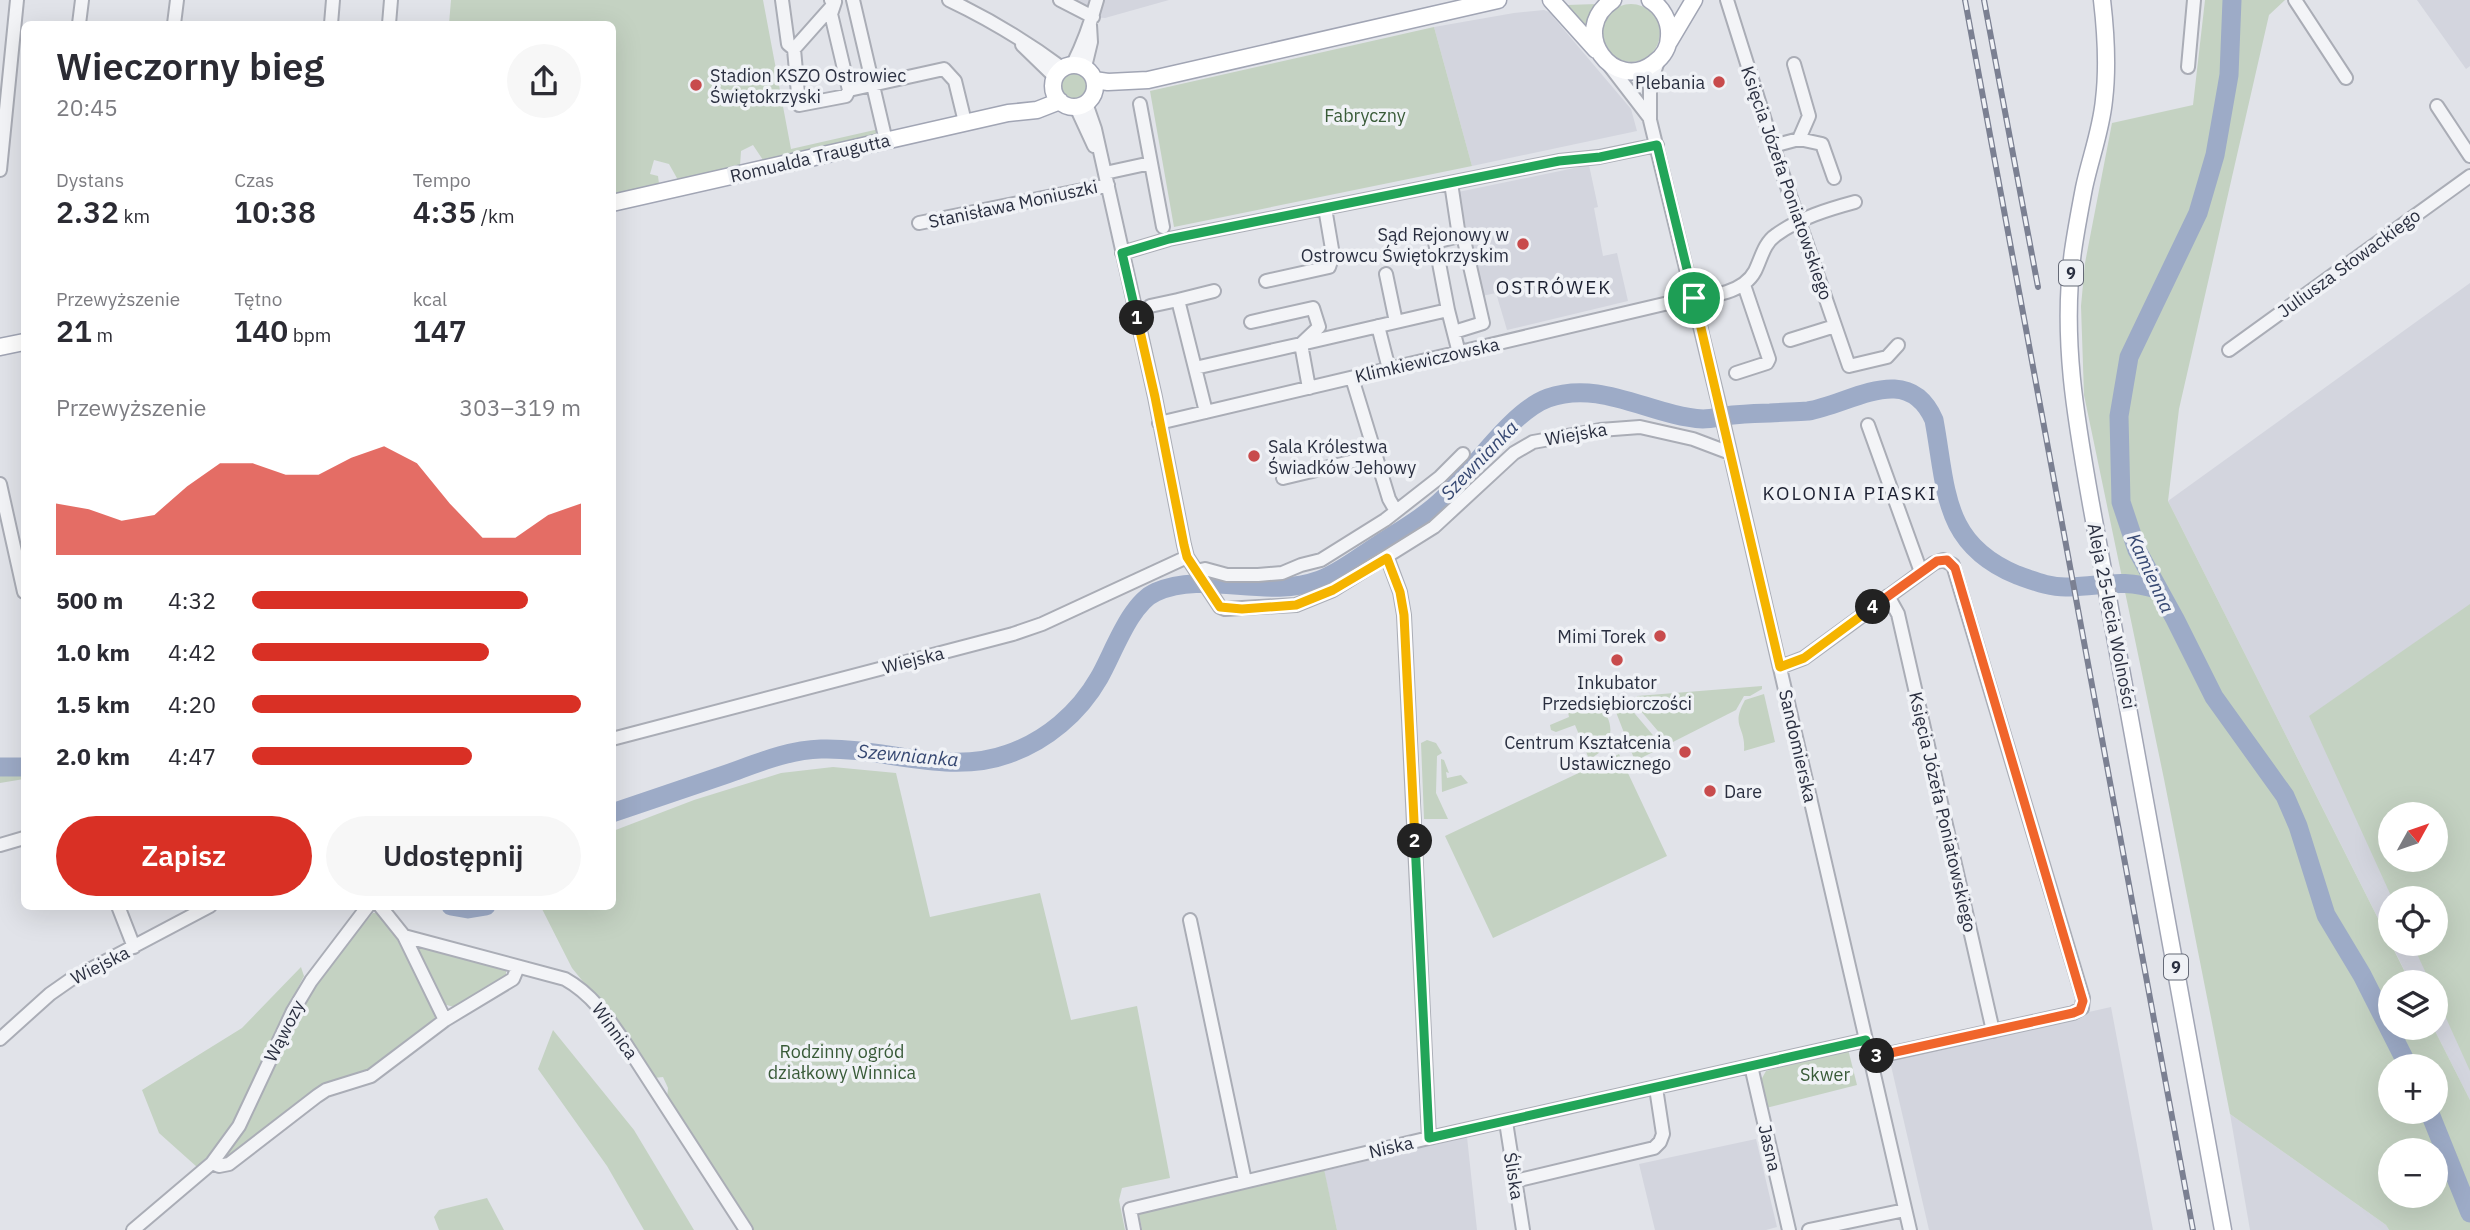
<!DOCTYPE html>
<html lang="pl">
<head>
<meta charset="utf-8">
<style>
	body { margin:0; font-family:"IBM Plex Sans",sans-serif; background:#f7f7f7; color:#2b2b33; height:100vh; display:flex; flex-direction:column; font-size:26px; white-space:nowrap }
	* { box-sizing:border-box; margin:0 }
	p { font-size:23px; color:#7c7c81 }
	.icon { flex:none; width:38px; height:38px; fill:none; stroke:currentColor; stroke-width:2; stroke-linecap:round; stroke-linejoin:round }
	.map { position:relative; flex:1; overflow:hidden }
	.sheet { position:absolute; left:21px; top:21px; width:595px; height:889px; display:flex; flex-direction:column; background:#fff; border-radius:10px; box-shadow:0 7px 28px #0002 }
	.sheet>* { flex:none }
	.needle { width:46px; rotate:50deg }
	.fabs { position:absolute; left:2378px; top:802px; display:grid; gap:14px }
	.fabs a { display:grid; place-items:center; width:70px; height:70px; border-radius:50%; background:#fff; box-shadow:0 7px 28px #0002; font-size:35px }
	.pin { position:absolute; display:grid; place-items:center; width:60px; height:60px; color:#fff; margin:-30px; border:4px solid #fff; border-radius:50%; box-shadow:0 2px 7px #0007 }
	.km { position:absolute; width:35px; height:35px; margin:-18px; border-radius:50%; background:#222; color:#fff; font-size:19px; line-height:35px; text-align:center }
	.round { display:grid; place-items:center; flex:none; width:74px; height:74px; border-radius:37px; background:#f7f7f7 }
	.summary { display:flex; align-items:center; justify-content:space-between; height:119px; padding:0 35px }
	h1 { font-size:38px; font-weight:600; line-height:52px }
	.stats { display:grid; grid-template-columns:repeat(3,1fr); gap:10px; height:119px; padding:7px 35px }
	.stats div { display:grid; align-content:center }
	.stats b { font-size:30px; font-weight:600 }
	.stats small { font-size:19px; font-weight:400 }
	.stats p { font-size:19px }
	.chart { height:196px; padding:14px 35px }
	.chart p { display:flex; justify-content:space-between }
	.chart svg { width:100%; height:126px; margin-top:7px; fill:#d93025; opacity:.7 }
	.action { display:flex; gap:14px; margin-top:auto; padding:14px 35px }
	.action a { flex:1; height:80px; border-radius:42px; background:#d93025; color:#fff; font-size:28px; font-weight:600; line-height:80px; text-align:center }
	.action a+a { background:#f7f7f7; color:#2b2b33 }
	ul { padding:0 35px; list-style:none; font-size:23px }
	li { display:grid; grid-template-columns:112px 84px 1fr; align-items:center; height:52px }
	li i { height:18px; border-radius:9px; background:#d93025 }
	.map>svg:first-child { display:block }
	.built { fill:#d3d5de; fill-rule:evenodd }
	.green { fill:#c4d2c2; fill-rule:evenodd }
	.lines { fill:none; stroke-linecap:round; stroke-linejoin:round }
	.river { stroke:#9dabc7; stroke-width:19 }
	.minor-casing { stroke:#aaadb6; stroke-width:16 }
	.major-casing { stroke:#a1a5b4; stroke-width:19 }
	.minor { stroke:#f3f4f7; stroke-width:12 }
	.major { stroke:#fff; stroke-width:16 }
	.rail-casing { stroke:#7b8092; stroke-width:6 }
	.rail { stroke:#f0f2f6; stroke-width:3.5; stroke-dasharray:10; stroke-linecap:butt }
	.split-1-casing { stroke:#fff; stroke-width:14 }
	.split-2-casing { stroke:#fff; stroke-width:14 }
	.split-3-casing { stroke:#fff; stroke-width:14 }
	.split-4-casing { stroke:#fff; stroke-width:14 }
	.split-5-casing { stroke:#fff; stroke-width:14 }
	.split-1 { stroke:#22a559; stroke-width:9 }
	.split-2 { stroke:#f5b400; stroke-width:9 }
	.split-3 { stroke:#22a559; stroke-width:9 }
	.split-4 { stroke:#f0652b; stroke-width:9 }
	.split-5 { stroke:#f5b400; stroke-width:9 }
	.poi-dot { fill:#c84b4c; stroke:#f0f2f6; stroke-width:2.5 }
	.labels { text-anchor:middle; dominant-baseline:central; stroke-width:7; stroke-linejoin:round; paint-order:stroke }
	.shield { fill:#f0f2f6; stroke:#656a77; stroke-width:2 }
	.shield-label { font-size:16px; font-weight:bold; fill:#2a2f40 }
	.poi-label { font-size:18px; fill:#2a2f40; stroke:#f0f2f6; text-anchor:end }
	.park-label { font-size:18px; fill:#395b38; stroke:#f0f2f6 }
	.street-label { font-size:18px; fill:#2a2f40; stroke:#f0f2f6 }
	.neighbourhood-label { font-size:19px; letter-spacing:2px; fill:#1c2031; stroke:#f0f2f6 }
	.water-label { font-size:19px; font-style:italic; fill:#364872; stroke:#f0f2f6 }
</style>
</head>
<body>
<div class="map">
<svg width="2470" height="1230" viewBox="0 0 2470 1230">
	<rect width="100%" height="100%" fill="#e1e3e9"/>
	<path class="built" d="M1060,0h109l-64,18 -12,-1z
		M2417,0h53v66l-4,3z
		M1544,10l5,2 82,97 6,22 -165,35 -38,-139 80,-14z
		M1589,165l9,42 -4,1 9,48 14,-3 11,48 -121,29 -11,-37 -14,3 -24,-104z
		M2470,283v817l-37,-73h3v-45h-26l-19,-39h45v-45h-46v44l-222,-441zM2390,814h46v45h-46z
		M2111,1007l42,223h-224l-40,-173z
		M2230,1114l156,111 3,5h-139z
		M1467,1137l10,93h-140l-13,-59z
		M1756,1139l21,88 -11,3h-111l-16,-66z"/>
	<path class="green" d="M451,0h312l28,149 88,-20v5l-116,26 -10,-15 -12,6 -1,15 -62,14 -9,-16 -15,-4 -4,14 8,2 1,8 -46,11 -1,-171h-163z
		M2205,0h80l-16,15 -90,394 -11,92 242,481h-20v45h43l37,73v130h-81l-3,-5 -156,-111 -66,-335 -80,-384 -3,-89 4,-43 27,-140 81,-18zM2390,1066h46v45h-46zM2390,1150h46v45h-46z
		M1602 33a29 29 0 1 1 58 0a29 29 0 1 1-58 0Z
		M1597,4l-9,13 -2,10 -19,-22z
		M1434,27l38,139 -298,61 -24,-136z
		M1060 85a14 14 0 1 1 28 0a14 14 0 1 1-28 0Z
		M2470,604v467l-34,-75v-14h-6l-18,-39h24v-45h-44l-83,-182zM2390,814h46v45h-46z
		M1762,686v3l-12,7h-6l-8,14 -67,34 -35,-41 3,-7z
		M1764,694l11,48 -31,9c2,-25 -14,-24 1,-51z
		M1618,701l12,7 33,39 -28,14 -21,-54z
		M1598,705c20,18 15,43 -9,54l-14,-34 -19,7 -5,-2 -1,-5 19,-8 -2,-10z
		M1427,740l9,3 6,10 -5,3 -1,37 12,26h-24l-3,-76z
		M1619,754l48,102 -174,82 -48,-102z
		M0,758l24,1v20l-24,4z
		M1441,759l3,1 5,13 -3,-1 1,6 14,-3 7,8 -26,9z
		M833,767l63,6 34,144 110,-24 31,127 66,-14 33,172 -48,10 -3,12 6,30h-375l-83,-132 1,-10 -5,-11 -9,1 -35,-52 -47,-58 -31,-61 71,-1 1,-75 81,-31 87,-27z
		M373,913h5l18,21 40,80 -1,4 -58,49 -27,13 -122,80h-5l70,-139 26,-43z
		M417,945l89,22v8l-52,32 -11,-3 -27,-56z
		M301,967l3,9 -28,54 -40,91 -21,28 -18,18 -38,-34 -17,-43 100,-62z
		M553,1030l81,100 60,100h-50l-37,-64 -69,-97z
		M1848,1049l9,36 -91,23 -5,-28 5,-9z
		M1324,1169l13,61h-195l-3,-16z
		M487,1198l17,32h-65l-5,-13 5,-7z"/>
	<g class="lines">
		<path class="river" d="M2232,0l-3,75 -14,80 -17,58 -69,144 -10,59 2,86 16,48 38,69 39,78 71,99 13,30 28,89 36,60 46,91
			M0,767h24
			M612,813c39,-13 77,-26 115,-39 31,-11 61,-24 94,-25 62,-2 127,27 187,5 38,-13 71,-41 91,-76 14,-24 31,-75 57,-86 50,-22 110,8 164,-12 21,-8 39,-23 58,-35 23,-15 48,-29 67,-48 29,-28 67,-86 103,-99 53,-19 103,18 155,21 9,0 20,-3 30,-4 12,-1 25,-2 37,-2 13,-1 26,-1 38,-2 43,-7 100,-51 126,9 13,70 8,124 83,155 17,6 34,13 52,12 36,-1 52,-9 90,3
			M451,906l17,3 18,-3
			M2429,1111l41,102"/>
		<g class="minor-casing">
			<path id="minor" d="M782,0l6,44 6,5
				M831,0l4,2 -4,12 18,76 95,-21 11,12 10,41
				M853,0l33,141
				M949,0c40,19 78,42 113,68
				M1060,0l33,17
				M1727,0l46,146 76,220 38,-9 11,-12
				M2295,0l51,78
				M834,4l-40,45 5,56 47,-9 3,-6
				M79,24l3,-24
				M174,24l3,-24
				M331,24l2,-24
				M389,24l2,-24
				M1022,45l33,32
				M1658,61l-8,24v35l68,280 192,830
				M1073,64c10,-20 18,-42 24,-64
				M1609,65l40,52
				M1085,67l6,-25 -1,-17
				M2188,67l6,-67
				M1086,103l9,26 60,268 29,148 3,12 33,50 5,2 71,-4 37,-15 101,-63 80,-74 19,-11 67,-12 40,-3 53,12 37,14
				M1140,104l11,59
				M2437,106l33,50
				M1076,107l18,39
				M1799,139l23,5 12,34
				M1773,146l26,-7 10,-23 -15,-52
				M0,170l17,-170
				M1105,173l46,-10 12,64
				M919,223l189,-38
				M1122,253l47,-14 390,-78 40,-4 58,-12
				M1386,274l10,48
				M1266,281l63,-14 4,-12 -8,-47
				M1150,306l28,-6
				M1448,310l-13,-68 24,-6 -8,-53
				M1378,326l11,43
				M1454,332l29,-9 -19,-83 -5,-4
				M1790,340l45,-14
				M2229,350l241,-174
				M1195,368l106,-24 18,-17 -6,-19 -62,14
				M1736,373l31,-10 2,-4 -25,-74
				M1352,378l37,121 7,12
				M1309,388l-8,-44 147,-34 11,43
				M1206,412l-28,-112 36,-9
				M1159,423l518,-122c25,-4 65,-5 78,-30 6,-12 9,-28 21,-36 23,-17 53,-26 79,-33
				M1868,425l53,147
				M1283,478l92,-22
				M0,484l24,108
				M1387,557l13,35 4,23 25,523
				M1196,571l9,-2 22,6h31l24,-2 19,-8 20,-5 64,-40 55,-43 23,-23
				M1888,596l10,18 95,417
				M1780,667l24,-9 130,-95 9,-3 10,5 130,433 -1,10 -9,5 -203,45
				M612,739l401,-105 29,-10 145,-67
				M0,845l24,-7
				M118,906l16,41
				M380,906l24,30 41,84
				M1190,920l55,261
				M404,936l161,43c27,15 43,39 60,64l121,187
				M0,1039l50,-45 20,-14 140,-74
				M1751,1066l38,164
				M1506,1122l17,108
				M212,1163l7,3 10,-2 88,-68 9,-6 45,-14 74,-56 68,-41 5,-12
				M1515,1181l139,-33 6,-6 3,-8 -7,-46
				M133,1230l79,-67 27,-37 54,-115 18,-30 57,-75
				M1134,1230l-4,-21 299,-71 437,-98
				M1809,1230l96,-20"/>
		</g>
		<g class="major-casing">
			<path id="major" d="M1551,0l45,50
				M1613,0c-46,31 1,94 41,63 9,-6 15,-16 15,-27 1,-15 -7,-29 -19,-36
				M2102,0c4,34 6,67 2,100 -3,31 -14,59 -20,88 -4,21 -8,42 -11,63 -12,86 3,169 18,253l132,726
				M1669,42l25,-42
				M1053 86a21 21 0 1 1 42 0a21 21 0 1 1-42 0Z
				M1094,80l14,2 40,-2 350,-80
				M612,203l396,-90 29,-3 23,-9
				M0,347l24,-5"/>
		</g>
		<use href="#minor" class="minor"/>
		<use href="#major" class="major"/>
		<g class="rail-casing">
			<path id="rail" d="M1965,0l228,1230
				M1984,0l54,287"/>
		</g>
		<use href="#rail" class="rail"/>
	</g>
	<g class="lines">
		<g class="split-1-casing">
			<path id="split-1" d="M1137,318l-15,-65 47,-14 390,-78 41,-4 57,-12 37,153"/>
		</g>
		<g class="split-2-casing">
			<path id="split-2" d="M1137,318l18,79 29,148 3,12 33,50 22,2 54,-4 37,-15 54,-32 13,34 4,23 11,226"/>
		</g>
		<g class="split-3-casing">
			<path id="split-3" d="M1415,841l14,297 437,-98 4,18 7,-2"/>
		</g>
		<g class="split-4-casing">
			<path id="split-4" d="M1873,607l64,-46 10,-1 8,8 128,433 -3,9 -7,3 -196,43"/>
		</g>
		<g class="split-5-casing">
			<path id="split-5" d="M1694,298l86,369 24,-9 69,-51"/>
		</g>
		<use href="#split-1" class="split-1"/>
		<use href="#split-2" class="split-2"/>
		<use href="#split-3" class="split-3"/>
		<use href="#split-4" class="split-4"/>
		<use href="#split-5" class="split-5"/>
	</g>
	<g class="poi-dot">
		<circle cx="1719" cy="82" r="7"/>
		<circle cx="696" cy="85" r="7"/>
		<circle cx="1523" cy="244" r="7"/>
		<circle cx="1254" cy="456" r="7"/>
		<circle cx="1660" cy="636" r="7"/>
		<circle cx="1617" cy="660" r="7"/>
		<circle cx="1685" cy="752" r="7"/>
		<circle cx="1710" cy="791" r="7"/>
	</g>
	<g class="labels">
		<g class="shield">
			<rect x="2059" y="260.5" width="24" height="25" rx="5"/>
			<rect x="2164" y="954.5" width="24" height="25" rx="5"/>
		</g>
		<g class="shield-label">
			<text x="2071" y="273">9</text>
			<text x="2176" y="967">9</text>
		</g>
		<g class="poi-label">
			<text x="710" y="75" text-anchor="start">Stadion KSZO Ostrowiec<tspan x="710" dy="21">Świętokrzyski</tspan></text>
			<text x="1705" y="82">Plebania</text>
			<text x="1509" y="234">Sąd Rejonowy w<tspan x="1509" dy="21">Ostrowcu Świętokrzyskim</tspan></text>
			<text x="1268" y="446" text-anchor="start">Sala Królestwa<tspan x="1268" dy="21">Świadków Jehowy</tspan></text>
			<text x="1646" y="636">Mimi Torek</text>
			<text x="1617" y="682" text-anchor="middle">Inkubator<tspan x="1617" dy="21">Przedsiębiorczości</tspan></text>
			<text x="1671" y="742">Centrum Kształcenia<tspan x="1671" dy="21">Ustawicznego</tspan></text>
			<text x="1724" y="791" text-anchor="start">Dare</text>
		</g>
		<g class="park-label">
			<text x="1365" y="115">Fabryczny</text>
			<text x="842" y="1051">Rodzinny ogród<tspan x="842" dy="21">działkowy Winnica</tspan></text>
			<text x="1825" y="1074">Skwer</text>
		</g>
		<g class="street-label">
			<text transform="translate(810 158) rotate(-13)">Romualda Traugutta</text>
			<text transform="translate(1787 183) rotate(71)">Księcia Józefa Poniatowskiego</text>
			<text transform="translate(1013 204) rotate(-12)">Stanisława Moniuszki</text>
			<text transform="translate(2349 263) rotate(-36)">Juliusza Słowackiego</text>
			<text transform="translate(1427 360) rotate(-13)">Klimkiewiczowska</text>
			<text transform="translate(1576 434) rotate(-10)">Wiejska</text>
			<text transform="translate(2112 616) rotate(79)">Aleja 25-lecia Wolności</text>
			<text transform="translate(913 660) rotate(-14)">Wiejska</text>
			<text transform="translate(1798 746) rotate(77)">Sandomierska</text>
			<text transform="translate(1943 812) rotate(77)">Księcia Józefa Poniatowskiego</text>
			<text transform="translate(100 965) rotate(-27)">Wiejska</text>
			<text transform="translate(284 1031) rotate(-63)">Wąwozy</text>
			<text transform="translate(615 1031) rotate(54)">Winnica</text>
			<text transform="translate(1391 1147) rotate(-13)">Niska</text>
			<text transform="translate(1770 1148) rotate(77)">Jasna</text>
			<text transform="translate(1514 1176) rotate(81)">Śliska</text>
		</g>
		<g class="neighbourhood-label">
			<text x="1554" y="287">OSTRÓWEK</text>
			<text x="1850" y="493">KOLONIA PIASKI</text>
		</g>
		<g class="water-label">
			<text transform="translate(1479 460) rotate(-46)">Szewnianka</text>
			<text transform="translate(2151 573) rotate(65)">Kamienna</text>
			<text transform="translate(908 755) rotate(5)">Szewnianka</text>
		</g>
	</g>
</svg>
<div class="fabs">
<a><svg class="needle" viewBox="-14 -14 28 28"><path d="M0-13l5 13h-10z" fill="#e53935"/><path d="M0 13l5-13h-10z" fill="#7c7c81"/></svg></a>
<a><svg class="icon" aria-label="locate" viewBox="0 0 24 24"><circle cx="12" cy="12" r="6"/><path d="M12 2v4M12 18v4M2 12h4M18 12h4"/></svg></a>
<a><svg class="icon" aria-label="layers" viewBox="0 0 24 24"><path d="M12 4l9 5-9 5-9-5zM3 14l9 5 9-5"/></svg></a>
<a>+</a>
<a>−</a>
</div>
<div class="pin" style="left:1694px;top:298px;background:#1e9e55"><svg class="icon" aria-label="arrive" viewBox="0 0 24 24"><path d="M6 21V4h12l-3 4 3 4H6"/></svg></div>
<b class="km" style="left:1137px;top:318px">1</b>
<b class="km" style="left:1415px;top:841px">2</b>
<b class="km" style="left:1877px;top:1056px">3</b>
<b class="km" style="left:1873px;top:607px">4</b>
<section class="sheet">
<div class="summary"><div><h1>Wieczorny bieg</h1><p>20:45</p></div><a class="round"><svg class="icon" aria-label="share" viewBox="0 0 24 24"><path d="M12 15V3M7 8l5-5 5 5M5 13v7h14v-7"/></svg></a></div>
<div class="stats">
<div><p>Dystans</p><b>2.32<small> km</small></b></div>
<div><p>Czas</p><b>10:38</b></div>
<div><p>Tempo</p><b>4:35<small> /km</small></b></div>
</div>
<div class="stats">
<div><p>Przewyższenie</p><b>21<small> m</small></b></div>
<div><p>Tętno</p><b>140<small> bpm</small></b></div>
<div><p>kcal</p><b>147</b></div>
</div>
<div class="chart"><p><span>Przewyższenie</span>303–319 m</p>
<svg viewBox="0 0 160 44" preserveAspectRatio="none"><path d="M0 44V26L10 28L20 32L30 30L40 20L50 12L60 12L70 16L80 16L90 10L100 6L110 12L120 26L130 38L140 38L150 30L160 26V44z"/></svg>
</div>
<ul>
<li><b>500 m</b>4:32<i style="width:84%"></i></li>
<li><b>1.0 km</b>4:42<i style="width:72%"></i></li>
<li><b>1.5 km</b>4:20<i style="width:100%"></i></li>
<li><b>2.0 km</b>4:47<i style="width:67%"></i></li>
</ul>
<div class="action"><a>Zapisz</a><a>Udostępnij</a></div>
</section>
</div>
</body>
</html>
